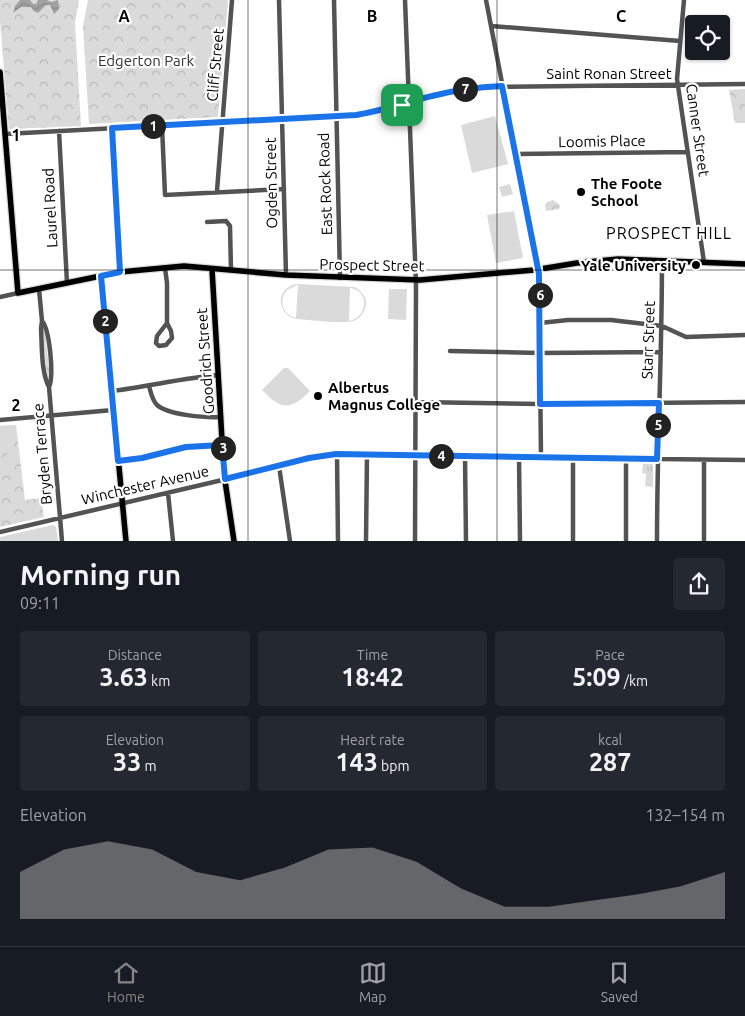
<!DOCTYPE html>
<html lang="en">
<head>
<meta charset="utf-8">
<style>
	body { margin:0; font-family:Ubuntu,sans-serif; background:#242831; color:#f1f3f6; height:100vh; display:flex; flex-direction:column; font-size:19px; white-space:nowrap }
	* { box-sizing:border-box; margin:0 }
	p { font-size:16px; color:#9ea1a6 }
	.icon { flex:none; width:28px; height:28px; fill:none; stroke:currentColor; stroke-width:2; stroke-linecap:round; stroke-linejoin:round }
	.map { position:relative; height:541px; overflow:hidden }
	.details { display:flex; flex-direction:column; background:#171b24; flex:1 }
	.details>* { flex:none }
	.buttons { position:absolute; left:685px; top:15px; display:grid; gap:10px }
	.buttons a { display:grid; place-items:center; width:45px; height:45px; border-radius:5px; background:#171b24; box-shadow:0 1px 4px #0004; font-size:25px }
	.pin { position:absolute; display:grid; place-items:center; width:42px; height:42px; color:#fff; margin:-21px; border-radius:10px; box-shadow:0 2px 8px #0006 }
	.km { position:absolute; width:25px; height:25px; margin:-12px; border-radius:50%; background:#222; color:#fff; font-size:14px; line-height:25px; text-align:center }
	.round { display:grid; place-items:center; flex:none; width:52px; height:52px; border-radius:5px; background:#242831 }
	.summary { display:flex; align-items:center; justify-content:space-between; height:85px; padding:0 20px }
	h1 { font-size:28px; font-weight:700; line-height:38px }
	.metrics { display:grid; grid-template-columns:repeat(3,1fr); gap:8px; height:85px; padding:5px 20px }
	.metrics div { display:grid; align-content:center; border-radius:5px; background:#242831; text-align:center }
	.metrics b { font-size:25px; font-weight:700 }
	.metrics small { font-size:14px; font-weight:400 }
	.metrics p { font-size:14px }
	.chart { height:140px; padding:10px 20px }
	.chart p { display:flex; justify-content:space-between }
	.chart svg { width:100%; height:90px; margin-top:5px; fill:#858687; opacity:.7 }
	.menu { display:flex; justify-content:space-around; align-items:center; height:70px; border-top:1px solid #363941; background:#171b24; font-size:14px; color:#9ea1a6 }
	.menu a { display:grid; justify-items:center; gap:2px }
	.menu .active { color:#858687 }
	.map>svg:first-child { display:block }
	.grass { fill:url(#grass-tufts) }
	.park { fill:url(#park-crowns) }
	.garden { fill:#dadada; fill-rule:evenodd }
	.water { fill:url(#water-waves) }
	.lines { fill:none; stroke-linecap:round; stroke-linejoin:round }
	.major-casing { stroke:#dbdbdb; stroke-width:8 }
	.minor { stroke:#535353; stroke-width:4.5 }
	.major { stroke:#000; stroke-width:5.5 }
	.route-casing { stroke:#fff; stroke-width:10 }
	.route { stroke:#1a73e8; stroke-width:6 }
	.grid { fill:none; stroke:#000; stroke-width:1; stroke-opacity:0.55 }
	.poi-dot { fill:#000; stroke:#fff; stroke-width:2 }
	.labels { text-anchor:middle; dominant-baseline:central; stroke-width:4.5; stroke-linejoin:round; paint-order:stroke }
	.park-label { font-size:15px; fill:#313131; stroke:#fff }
	.street-label { font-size:15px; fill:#000; stroke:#fff }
	.poi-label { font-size:15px; font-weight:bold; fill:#000; stroke:#fff; text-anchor:start }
	.neighbourhood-label { font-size:16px; letter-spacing:1px; fill:#000; stroke:#fff }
	.grid-label { font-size:16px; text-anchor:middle; font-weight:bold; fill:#000; stroke:#fff; stroke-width:4.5; stroke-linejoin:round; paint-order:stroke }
</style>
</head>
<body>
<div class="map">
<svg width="745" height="541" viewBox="0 0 745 541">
	<defs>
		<pattern id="grass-tufts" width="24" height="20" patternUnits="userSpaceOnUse" patternTransform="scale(1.25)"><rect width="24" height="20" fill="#dadada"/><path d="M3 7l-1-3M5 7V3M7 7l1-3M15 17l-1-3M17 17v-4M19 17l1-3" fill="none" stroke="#b9b9b9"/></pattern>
		<pattern id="park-crowns" width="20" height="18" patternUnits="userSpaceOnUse" patternTransform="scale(1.25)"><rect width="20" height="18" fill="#dadada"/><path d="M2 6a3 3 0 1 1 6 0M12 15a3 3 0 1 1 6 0" fill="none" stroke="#b9b9b9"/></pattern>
		<pattern id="water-waves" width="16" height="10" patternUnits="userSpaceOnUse" patternTransform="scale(1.25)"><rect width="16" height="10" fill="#a1a1a1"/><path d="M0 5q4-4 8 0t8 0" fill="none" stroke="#898989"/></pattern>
	</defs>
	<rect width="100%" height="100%" fill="#fff"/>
	<path class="grass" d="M42,329h3l5,50 -1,2 -2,-2z
		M643,464h10v23l-8,-1 1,-12 -4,-1z"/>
	<path class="park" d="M0,0h79l-4,23 6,103 -72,3 -9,-108z
		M88,0h140l-10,117 -129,7 -6,-98z
		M745,89v34h-10l-6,-33z
		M553,200l7,5 -1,4 -13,2 -1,-6 2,-3z
		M16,425l9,75 16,-2 3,19 -44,10v-101z"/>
	<path class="garden" d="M201,30h24l-3,41 -14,1 -1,-4 -12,1 1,-33z
		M495,116l13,48 -36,9 -11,-48z
		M510,184l3,10 -11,3 -3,-10z
		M514,211l9,47 -27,5 -9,-48z
		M297,284l58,3c6,4 11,9 11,16 0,8 -6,16 -13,18 -11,3 -44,-1 -57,-2 -21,-5 -20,-32 1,-35zM297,285h1l-2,33c-14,-4 -18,-17 -9,-28zM350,288c20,3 18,29 -1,33z
		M389,289h18l-1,31 -18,-1z
		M284,368h4l22,23c-20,20 -29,19 -48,-1z
		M11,425l1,18 -12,1v-18z
		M17,449l1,15 -10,1 -1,-15z
		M53,525l3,2 2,14h-58v-4z"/>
	<path class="water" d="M20,0h10l3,4h3l2,-4h9l4,2 7,-2 1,9 -5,5 -4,-9h-4l-8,8 -4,-2 -3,-4h-10l-8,6 2,-7z"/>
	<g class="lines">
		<g class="major-casing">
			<path id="major" d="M0,72l18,221 102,-21 64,-6 102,9 134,5 114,-10 43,-7 41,-4 127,5
				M212,269l12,205 10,67
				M101,276l25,265"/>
		</g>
		<path class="minor" d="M279,0l7,275
			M334,0l6,278
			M405,0l11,284 -1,257
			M486,0l53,274 2,183
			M684,0l-7,79 27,183
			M491,26l189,15
			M162,126l3,69 119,-6
			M112,128l8,144
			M59,131l8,152
			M5,134l351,-19c43,-6 83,-24 127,-28l262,-3
			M516,154l172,-2
			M217,191l15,-191
			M207,222l19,-1 4,5 1,44
			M165,268l2,15v40
			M39,289l3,32 -1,7c1,17 0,45 8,59l13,154
			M0,297l18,-4
			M42,321c8,9 12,56 7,66
			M167,323l4,8 1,7 -6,7 -7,1 -3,-3 1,-7z
			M540,323l28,-3h43l51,6 24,11 59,-2
			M450,351l90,2 121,-1
			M149,386c2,7 3,14 8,19 11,10 49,13 64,12
			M111,391c36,-4 71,-13 107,-16
			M416,402l124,2 205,-2
			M0,420l113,-10
			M337,454l1,87
			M465,456l1,85
			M519,457l1,84
			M573,458v83
			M118,461l24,-2 44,-12 37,-2
			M279,466l11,75
			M168,493l5,48
			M0,532l329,-77 416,5
			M366,541l1,-86
			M626,541v-82
			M657,541c0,-94 5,-187 5,-281
			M704,541v-81"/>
		<use href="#major" class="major"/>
	</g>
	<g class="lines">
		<g class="route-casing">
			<path id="route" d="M502,86l37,188 1,130 119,-1 -2,56 -321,-5 -27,4 -84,21 -3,-34 -36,2 -44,11 -24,3 -17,-185 19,-4 -8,-144 244,-13c26,-4 50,-13 76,-19 23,-6 47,-9 70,-10z"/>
		</g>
		<use href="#route" class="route"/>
	</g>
	<path class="grid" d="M248,0v541M497,0v541M0,270h745"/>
	<g class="poi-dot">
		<circle cx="581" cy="192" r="5"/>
		<circle cx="696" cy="265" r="5"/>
		<circle cx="318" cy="396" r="5"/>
	</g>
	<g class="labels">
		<g class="park-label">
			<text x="146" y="60">Edgerton Park</text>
		</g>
		<g class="street-label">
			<text transform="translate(215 65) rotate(-85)">Cliff Street</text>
			<text x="609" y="73">Saint Ronan Street</text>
			<text transform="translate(698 130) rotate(82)">Canner Street</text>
			<text transform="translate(602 141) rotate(-1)">Loomis Place</text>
			<text transform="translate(271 183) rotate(-91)">Ogden Street</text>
			<text transform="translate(325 184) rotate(-92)">East Rock Road</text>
			<text transform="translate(50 208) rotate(-93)">Laurel Road</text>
			<text transform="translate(372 265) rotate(1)">Prospect Street</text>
			<text transform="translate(648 340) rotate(-88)">Starr Street</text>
			<text transform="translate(205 361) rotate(-94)">Goodrich Street</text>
			<text transform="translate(42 454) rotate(-95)">Bryden Terrace</text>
			<text transform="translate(145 485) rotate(-13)">Winchester Avenue</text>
		</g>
		<g class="poi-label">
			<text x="591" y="183">The Foote<tspan x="591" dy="17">School</tspan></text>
			<text x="686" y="265" text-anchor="end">Yale University</text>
			<text x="328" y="387">Albertus<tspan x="328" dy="17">Magnus College</tspan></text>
		</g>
		<g class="neighbourhood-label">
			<text x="669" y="233">PROSPECT HILL</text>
		</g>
	</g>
	<g class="grid-label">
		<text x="124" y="22">A</text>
		<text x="372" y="22">B</text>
		<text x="621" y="22">C</text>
		<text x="16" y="141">1</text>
		<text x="16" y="411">2</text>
	</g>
</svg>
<div class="buttons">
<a><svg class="icon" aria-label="locate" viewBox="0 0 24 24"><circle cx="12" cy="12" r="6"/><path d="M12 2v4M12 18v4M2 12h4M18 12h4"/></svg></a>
</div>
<div class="pin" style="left:402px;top:105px;background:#1e9e55"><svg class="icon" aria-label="arrive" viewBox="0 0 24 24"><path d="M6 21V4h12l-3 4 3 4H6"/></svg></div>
<b class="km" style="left:153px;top:126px">1</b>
<b class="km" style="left:105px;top:321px">2</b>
<b class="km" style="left:223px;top:448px">3</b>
<b class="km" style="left:441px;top:456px">4</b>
<b class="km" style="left:658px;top:425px">5</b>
<b class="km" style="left:540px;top:295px">6</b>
<b class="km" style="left:465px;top:89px">7</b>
</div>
<section class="details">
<div class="summary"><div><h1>Morning run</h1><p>09:11</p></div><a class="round"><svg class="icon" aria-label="share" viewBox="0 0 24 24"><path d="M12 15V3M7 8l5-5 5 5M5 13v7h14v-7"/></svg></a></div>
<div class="metrics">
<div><p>Distance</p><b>3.63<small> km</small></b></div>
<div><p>Time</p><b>18:42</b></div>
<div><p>Pace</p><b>5:09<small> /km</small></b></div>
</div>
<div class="metrics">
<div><p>Elevation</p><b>33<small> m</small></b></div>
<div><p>Heart rate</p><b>143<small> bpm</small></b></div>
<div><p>kcal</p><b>287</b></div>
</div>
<div class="chart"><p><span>Elevation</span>132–154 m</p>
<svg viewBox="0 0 160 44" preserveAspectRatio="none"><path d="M0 44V21L10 10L20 6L30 10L40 21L50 25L60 19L70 10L80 9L90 16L100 29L110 38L120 38L130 35L140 32L150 28L160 21V44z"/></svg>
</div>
</section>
<nav class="menu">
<a class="active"><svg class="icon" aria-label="home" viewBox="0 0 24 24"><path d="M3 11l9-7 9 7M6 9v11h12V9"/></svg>Home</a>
<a><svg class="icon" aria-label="map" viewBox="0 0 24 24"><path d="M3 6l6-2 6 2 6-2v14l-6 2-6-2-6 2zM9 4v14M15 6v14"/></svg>Map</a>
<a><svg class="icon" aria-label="saved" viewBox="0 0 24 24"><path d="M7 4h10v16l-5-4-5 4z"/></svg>Saved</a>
</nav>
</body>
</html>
